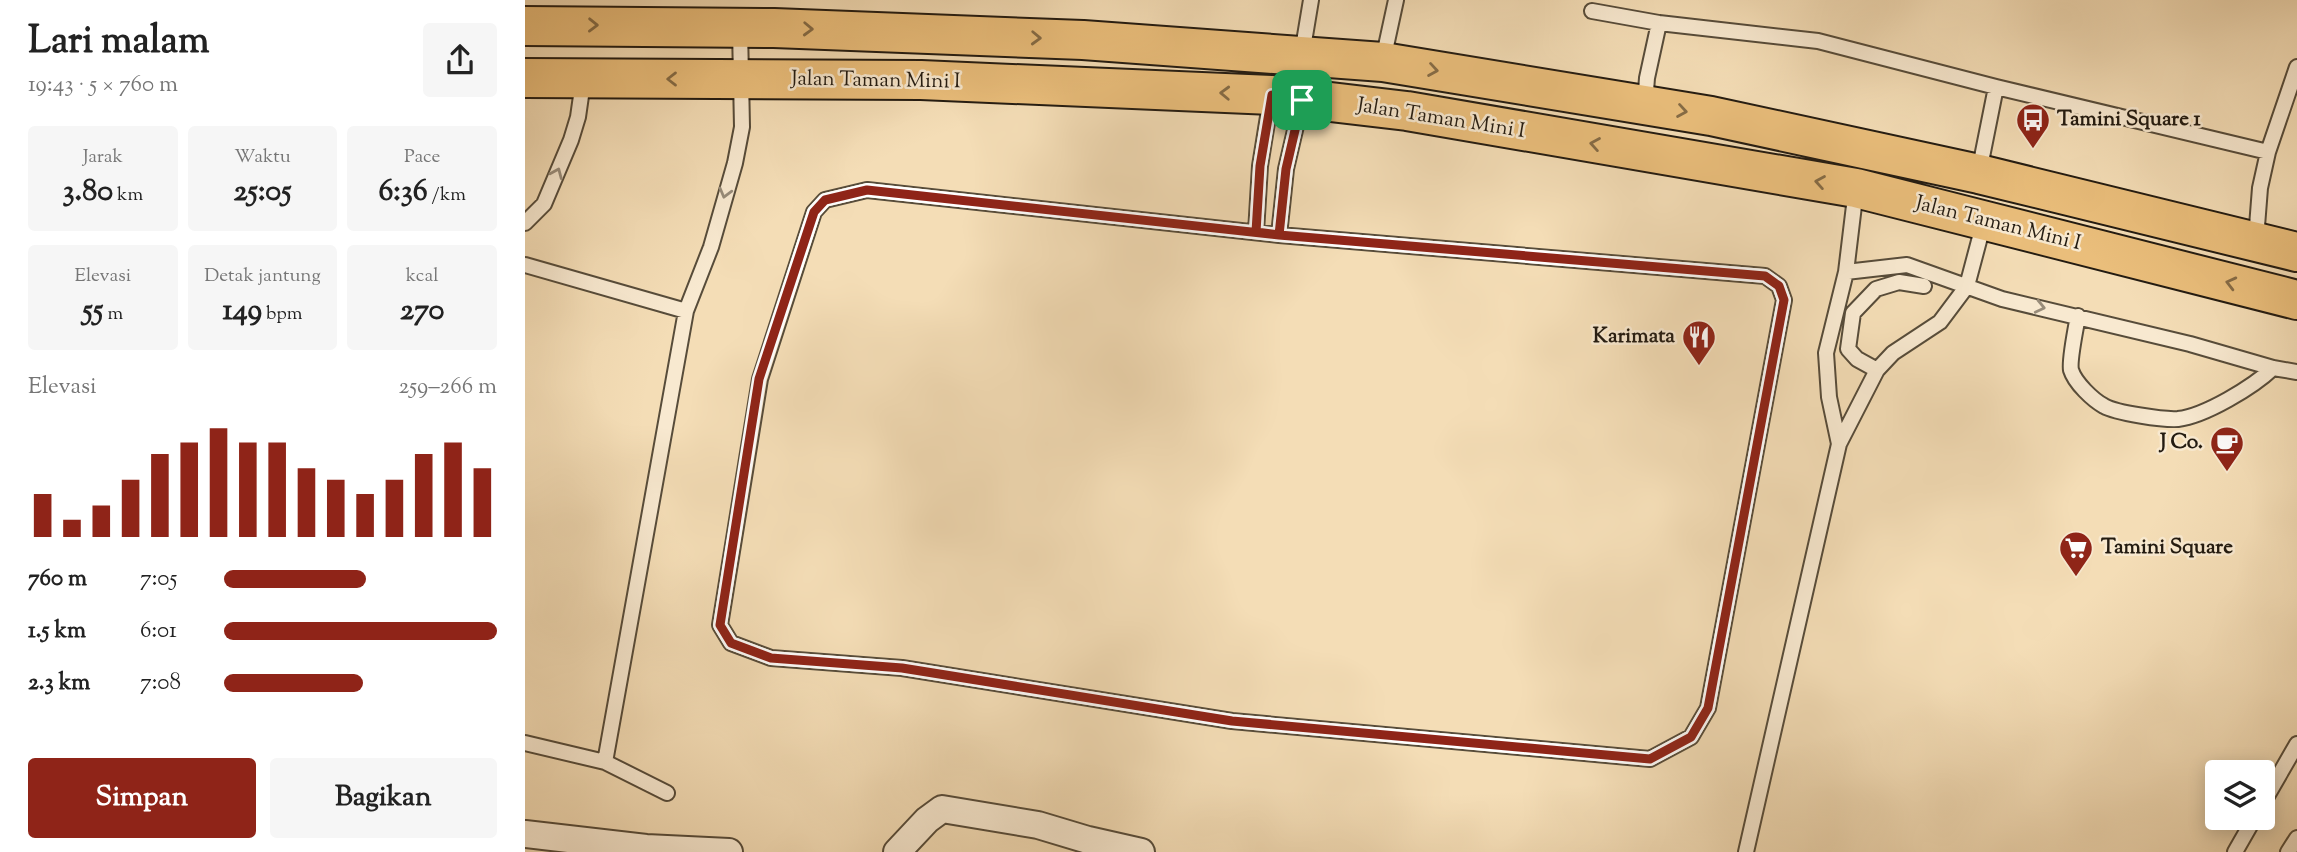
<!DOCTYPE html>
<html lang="id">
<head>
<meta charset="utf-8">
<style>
	body { margin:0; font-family:"Sorts Mill Goudy",serif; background:#f6f6f6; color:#222; height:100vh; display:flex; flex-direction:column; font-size:26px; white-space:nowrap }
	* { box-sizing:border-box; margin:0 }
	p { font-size:23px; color:#767676 }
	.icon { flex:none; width:38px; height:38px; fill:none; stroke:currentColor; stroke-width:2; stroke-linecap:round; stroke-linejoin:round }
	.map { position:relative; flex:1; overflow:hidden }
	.side { display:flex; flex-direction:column; background:#fff; width:525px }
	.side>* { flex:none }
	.fabs { position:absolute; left:1680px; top:760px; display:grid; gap:14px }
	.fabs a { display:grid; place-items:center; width:70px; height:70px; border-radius:7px; background:#fff; box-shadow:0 4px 18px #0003; font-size:35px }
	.pin { position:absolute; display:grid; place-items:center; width:60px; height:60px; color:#fff; margin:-30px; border-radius:14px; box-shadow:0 4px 10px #0006 }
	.round { display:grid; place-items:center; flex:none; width:74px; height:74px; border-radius:7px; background:#f6f6f6 }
	.summary { display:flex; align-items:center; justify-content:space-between; height:119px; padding:0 28px }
	h1 { font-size:38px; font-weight:800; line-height:52px }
	.stats { display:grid; grid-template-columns:repeat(3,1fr); gap:10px; height:119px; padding:7px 28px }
	.stats div { display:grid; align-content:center; border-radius:7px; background:#f6f6f6; text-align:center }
	.stats b { font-size:30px; font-weight:800 }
	.stats small { font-size:19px; font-weight:400 }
	.stats p { font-size:19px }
	.chart { height:196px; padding:14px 28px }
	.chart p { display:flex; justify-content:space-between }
	.chart svg { width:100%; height:126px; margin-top:7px; stroke:#8f2418; stroke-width:6 }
	.button { display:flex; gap:14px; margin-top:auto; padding:14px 28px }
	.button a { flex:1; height:80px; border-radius:7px; background:#8f2418; color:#fff; font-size:28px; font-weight:800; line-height:80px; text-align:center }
	.button a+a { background:#f6f6f6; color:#222 }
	ul { padding:0 28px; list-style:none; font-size:23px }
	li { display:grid; grid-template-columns:112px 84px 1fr; align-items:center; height:52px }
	li i { height:18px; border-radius:9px; background:#8f2418 }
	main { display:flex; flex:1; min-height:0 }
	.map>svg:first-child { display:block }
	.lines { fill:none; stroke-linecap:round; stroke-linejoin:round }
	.lane-casing { stroke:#574c3a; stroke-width:18 }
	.street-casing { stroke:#574c3a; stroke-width:30 }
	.primary-casing { stroke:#231b11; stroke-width:42 }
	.lane { stroke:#f8e9d0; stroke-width:14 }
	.street { stroke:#f8e9d0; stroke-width:26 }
	.primary { stroke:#eabe7b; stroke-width:38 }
	.oneway { stroke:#866c46 }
	.oneway2 { stroke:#988c7a }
	.route-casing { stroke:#fff; stroke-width:14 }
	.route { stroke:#8f2418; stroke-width:9 }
	.labels { text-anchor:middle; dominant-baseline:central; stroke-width:5; stroke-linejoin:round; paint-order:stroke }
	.street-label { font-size:21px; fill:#231b11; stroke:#f8e9d0 }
	.poi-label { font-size:21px; font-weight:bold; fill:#231b11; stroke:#f8e9d0; text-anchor:start }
</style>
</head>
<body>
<main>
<section class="side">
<div class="summary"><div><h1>Lari malam</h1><p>19:43 · 5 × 760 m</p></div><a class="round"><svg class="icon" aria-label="share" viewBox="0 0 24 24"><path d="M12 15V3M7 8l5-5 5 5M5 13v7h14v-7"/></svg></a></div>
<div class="stats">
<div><p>Jarak</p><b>3.80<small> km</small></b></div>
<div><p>Waktu</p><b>25:05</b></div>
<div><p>Pace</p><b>6:36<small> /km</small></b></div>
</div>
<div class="stats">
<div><p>Elevasi</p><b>55<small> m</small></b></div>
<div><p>Detak jantung</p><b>149<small> bpm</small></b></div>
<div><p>kcal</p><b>270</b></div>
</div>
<div class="chart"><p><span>Elevasi</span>259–266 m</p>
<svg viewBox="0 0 160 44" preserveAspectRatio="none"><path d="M5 44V29M15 44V38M25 44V33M35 44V24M45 44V15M55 44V11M65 44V6M75 44V11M85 44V11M95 44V20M105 44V24M115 44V29M125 44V24M135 44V15M145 44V11M155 44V20"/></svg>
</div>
<ul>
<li><b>760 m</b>7:05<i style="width:52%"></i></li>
<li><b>1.5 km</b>6:01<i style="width:100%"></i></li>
<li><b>2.3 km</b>7:08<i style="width:51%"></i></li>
</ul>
<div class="button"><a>Simpan</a><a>Bagikan</a></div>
</section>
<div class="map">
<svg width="1772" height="852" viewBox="0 0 1772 852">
	<rect width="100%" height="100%" fill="#f4ddb6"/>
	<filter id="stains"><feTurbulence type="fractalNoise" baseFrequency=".00286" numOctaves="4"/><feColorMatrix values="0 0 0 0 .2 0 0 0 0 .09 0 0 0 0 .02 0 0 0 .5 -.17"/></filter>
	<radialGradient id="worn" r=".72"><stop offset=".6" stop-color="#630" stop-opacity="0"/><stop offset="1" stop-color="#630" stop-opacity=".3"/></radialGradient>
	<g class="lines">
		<g class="lane-casing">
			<path id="lane" d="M1067,11l67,12 159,18 178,46 272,65 -8,36 -4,51
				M777,54l9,-54
				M858,60l13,-60
				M1120,104l2,-26 12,-55
				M1743,152l29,-85
				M1454,172l17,-85
				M342,190l412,45 486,41 14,10 5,14 -76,408 -17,29 -41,22 -418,-38 -330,-53 -131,-10 -40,-15 -11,-18 40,-246 54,-167 11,-12z
				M0,223l19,-19 27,-64 7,-23 5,-35
				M731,232l4,-66 11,-68
				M754,235l7,-66 16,-69
				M0,265l161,46
				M1321,272l61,-7 95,34 188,45 83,24 24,4
				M1553,316c-2,11 -9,45 -7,54 4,13 22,30 33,36 12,7 60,14 74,13 27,-3 75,-32 95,-51
				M1352,370l-20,-11 -9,-10 5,-36 23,-24 23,-7 25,4
				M1314,444l38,-74 16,-17 47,-31 27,-36 17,-64
				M0,743l80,19 81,-451 25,-64 24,-84 7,-36 -2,-98
				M80,762l62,31
				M1738,803l34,-59
				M1221,852l93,-408 -10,-47 -3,-44 20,-81 10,-83
				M1710,852l20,-35
				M1763,852l9,-14"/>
		</g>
		<g class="street-casing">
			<path id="street" d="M0,834l121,14 83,4
				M372,852l30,-32 15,-11 96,16 50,15 53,12"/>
		</g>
		<g class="primary-casing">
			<path id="primary" d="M0,26l249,2 309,12 300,22 328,54 268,58 318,78
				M0,78l396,2 351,15 135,16 449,77 441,112"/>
		</g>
		<use href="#lane" class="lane"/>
		<use href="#street" class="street"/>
		<use href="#primary" class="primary"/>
	</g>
	<defs><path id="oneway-chevron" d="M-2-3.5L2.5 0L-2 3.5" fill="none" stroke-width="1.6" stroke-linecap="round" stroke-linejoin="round" transform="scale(1.75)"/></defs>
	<g class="oneway">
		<use href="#oneway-chevron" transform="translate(68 25) rotate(1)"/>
		<use href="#oneway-chevron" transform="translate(283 29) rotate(2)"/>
		<use href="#oneway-chevron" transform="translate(511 38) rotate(2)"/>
		<use href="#oneway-chevron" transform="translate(908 70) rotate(9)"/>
		<use href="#oneway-chevron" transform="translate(147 79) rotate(180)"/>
		<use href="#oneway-chevron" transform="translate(700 93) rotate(-178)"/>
		<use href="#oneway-chevron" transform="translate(1157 111) rotate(9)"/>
		<use href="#oneway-chevron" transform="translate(1070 144) rotate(-170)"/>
		<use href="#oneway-chevron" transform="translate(1295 182) rotate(-170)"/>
		<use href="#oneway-chevron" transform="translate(1706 283) rotate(-166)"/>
	</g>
	<g class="oneway2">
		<use href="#oneway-chevron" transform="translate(32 173) rotate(-67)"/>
		<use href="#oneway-chevron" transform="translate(200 193) rotate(105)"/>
		<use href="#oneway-chevron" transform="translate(1515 307) rotate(13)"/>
	</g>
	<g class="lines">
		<g class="route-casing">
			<path id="route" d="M777,100l-30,-5 -12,71 -4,66 23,3 486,41 14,10 5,14 -76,408 -17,29 -41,22 -418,-38 -330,-53 -131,-10 -40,-15 -11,-18 39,-246 55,-167 11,-12 42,-10 412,45 7,-66 16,-69"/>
		</g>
		<use href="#route" class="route"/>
	</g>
	<defs>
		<g id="bus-pin" transform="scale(1.75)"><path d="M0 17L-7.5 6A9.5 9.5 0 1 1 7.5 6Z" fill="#8f2418" stroke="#f8e9d0"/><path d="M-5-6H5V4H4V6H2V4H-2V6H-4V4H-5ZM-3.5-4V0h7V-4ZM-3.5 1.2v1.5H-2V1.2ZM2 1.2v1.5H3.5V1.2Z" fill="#fff"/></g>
		<g id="restaurant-pin" transform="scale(1.75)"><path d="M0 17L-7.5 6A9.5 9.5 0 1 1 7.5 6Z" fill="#8f2418" stroke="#f8e9d0"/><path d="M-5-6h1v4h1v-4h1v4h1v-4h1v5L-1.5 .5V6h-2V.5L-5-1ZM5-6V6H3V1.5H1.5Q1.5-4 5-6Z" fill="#fff"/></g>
		<g id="cafe-pin" transform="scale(1.75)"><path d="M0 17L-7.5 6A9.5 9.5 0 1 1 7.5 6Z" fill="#8f2418" stroke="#f8e9d0"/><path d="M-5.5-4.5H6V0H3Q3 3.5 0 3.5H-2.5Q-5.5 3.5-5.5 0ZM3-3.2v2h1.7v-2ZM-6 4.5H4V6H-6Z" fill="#fff"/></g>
		<g id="supermarket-pin" transform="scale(1.75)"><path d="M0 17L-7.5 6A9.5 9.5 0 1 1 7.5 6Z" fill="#8f2418" stroke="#f8e9d0"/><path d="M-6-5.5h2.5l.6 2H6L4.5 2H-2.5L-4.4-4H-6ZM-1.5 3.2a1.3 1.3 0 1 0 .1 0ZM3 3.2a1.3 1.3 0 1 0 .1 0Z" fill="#fff"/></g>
	</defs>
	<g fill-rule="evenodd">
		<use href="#bus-pin" x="1508" y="120"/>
		<use href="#restaurant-pin" x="1174" y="337"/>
		<use href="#cafe-pin" x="1702" y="443"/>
		<use href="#supermarket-pin" x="1551" y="548"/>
	</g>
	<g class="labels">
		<g class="street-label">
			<text transform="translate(351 81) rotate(1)">Jalan Taman Mini I</text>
			<text transform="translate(916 119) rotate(9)">Jalan Taman Mini I</text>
			<text transform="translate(1473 224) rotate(14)">Jalan Taman Mini I</text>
		</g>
		<g class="poi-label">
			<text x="1532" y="120">Tamini Square 1</text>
			<text x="1150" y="337" text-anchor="end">Karimata</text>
			<text x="1678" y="443" text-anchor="end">J Co.</text>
			<text x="1576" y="548">Tamini Square</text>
		</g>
	</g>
	<rect width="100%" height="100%" filter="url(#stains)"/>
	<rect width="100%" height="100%" fill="url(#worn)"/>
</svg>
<div class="fabs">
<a><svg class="icon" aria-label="layers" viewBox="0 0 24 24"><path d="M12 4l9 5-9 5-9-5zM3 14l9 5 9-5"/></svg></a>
</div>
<div class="pin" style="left:777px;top:100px;background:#1e9e55"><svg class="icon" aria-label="arrive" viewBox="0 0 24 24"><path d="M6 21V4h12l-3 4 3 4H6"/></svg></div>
</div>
</main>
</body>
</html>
